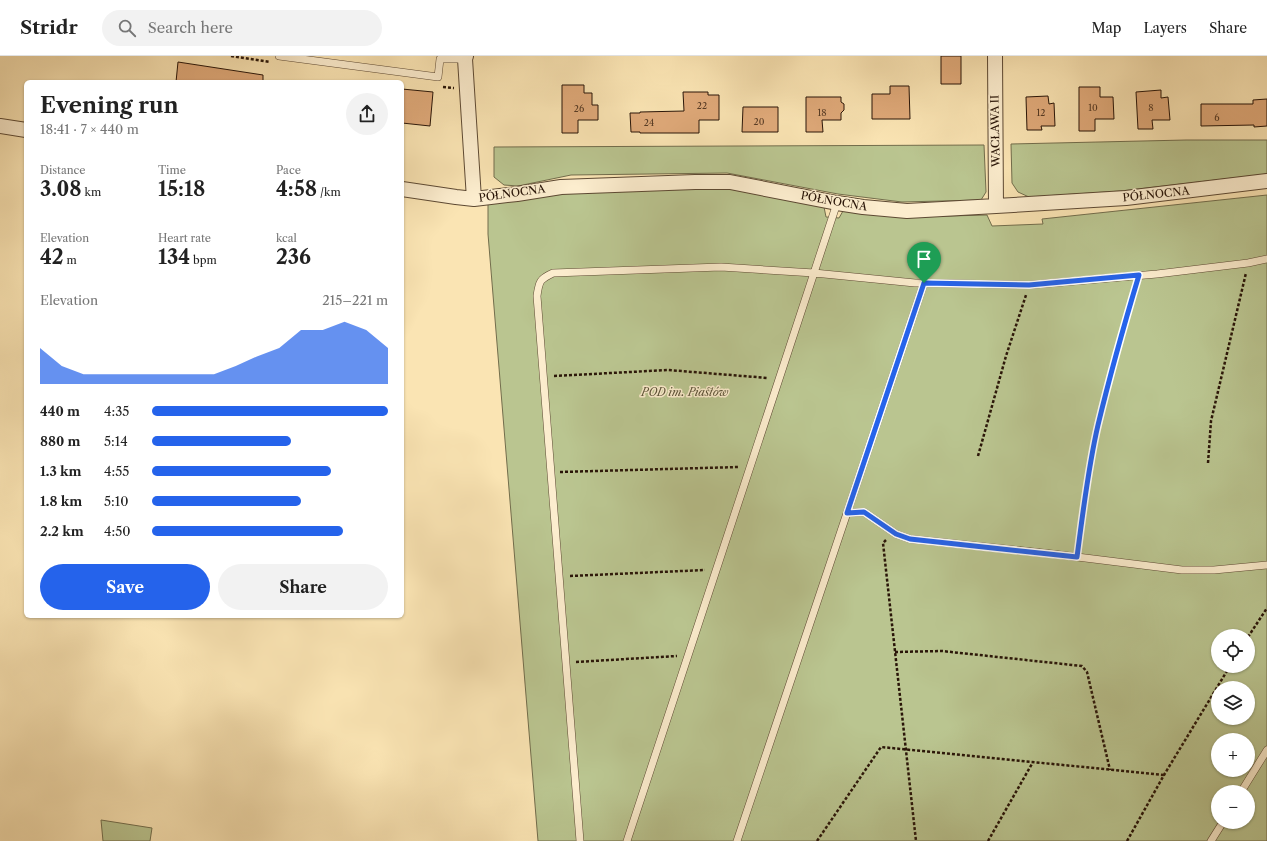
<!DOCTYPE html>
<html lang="en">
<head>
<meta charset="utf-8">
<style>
	body { margin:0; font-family:"Libre Caslon Text",serif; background:#f2f2f2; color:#222; height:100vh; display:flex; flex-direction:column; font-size:15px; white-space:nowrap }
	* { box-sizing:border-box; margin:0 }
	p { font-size:13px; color:#767676 }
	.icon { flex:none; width:22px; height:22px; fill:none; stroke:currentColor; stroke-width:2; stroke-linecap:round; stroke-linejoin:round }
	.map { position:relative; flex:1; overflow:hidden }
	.drawer { position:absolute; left:24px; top:24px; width:380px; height:538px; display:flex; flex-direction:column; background:#fff; border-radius:6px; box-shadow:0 1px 3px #0004 }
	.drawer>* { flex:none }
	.fabs { position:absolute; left:1211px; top:573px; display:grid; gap:8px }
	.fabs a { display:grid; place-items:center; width:44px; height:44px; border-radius:50%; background:#fff; box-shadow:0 1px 3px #0004; font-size:20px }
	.pin { position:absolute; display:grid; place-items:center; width:34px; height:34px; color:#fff; margin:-41px -17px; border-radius:50% 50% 50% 0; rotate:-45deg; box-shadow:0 0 4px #0007 }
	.pin .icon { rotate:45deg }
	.round { display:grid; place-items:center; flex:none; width:42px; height:42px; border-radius:21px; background:#f2f2f2 }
	.headline { display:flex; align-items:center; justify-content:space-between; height:68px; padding:0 16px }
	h1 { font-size:22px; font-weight:800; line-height:30px }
	.stats { display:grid; grid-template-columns:repeat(3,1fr); gap:6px; height:68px; padding:4px 16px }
	.stats div { display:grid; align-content:center }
	.stats b { font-size:20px; font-weight:800 }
	.stats small { font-size:11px; font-weight:400 }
	.stats p { font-size:11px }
	.chart { height:112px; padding:8px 16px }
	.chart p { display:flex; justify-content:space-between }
	.chart svg { width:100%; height:72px; margin-top:4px; fill:#2563eb; opacity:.7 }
	.primary-button { display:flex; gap:8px; margin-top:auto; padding:8px 16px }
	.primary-button a { flex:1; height:46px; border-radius:24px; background:#2563eb; color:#fff; font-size:16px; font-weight:800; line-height:46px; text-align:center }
	.primary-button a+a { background:#f2f2f2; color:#222 }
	ul { padding:0 16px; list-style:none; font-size:13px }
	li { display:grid; grid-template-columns:64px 48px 1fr; align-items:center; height:30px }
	li i { height:10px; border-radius:5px; background:#2563eb }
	header { display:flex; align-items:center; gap:24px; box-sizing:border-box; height:56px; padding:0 20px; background:#fff; border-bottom:1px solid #e0e0e0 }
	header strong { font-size:19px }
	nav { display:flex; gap:22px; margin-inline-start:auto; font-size:14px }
	.search { width:280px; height:36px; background:#f2f2f2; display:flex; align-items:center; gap:10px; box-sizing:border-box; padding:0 14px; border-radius:22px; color:#767676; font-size:15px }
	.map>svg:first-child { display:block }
	.green { fill:#bac590; stroke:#726d4c; fill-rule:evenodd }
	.building { fill:#dfa979; stroke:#291508 }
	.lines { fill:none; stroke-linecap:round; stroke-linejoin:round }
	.service-casing { stroke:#5d4933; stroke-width:8 }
	.minor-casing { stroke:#5d4933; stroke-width:16 }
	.path { stroke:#291508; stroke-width:2.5; stroke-dasharray:3 2; stroke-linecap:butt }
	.service { stroke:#fcedce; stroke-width:7 }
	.minor { stroke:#fcedce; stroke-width:14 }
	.route-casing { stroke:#fff; stroke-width:8 }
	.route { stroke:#2563eb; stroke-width:5 }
	.labels { text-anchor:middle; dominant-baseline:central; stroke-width:3; stroke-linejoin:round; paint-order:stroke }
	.number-label { font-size:9px; fill:#563a24 }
	.street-label { font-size:11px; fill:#291508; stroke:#fcedce }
	.park-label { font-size:11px; font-style:italic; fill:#5c5338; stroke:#fcedce }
</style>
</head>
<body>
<header>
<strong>Stridr</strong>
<div class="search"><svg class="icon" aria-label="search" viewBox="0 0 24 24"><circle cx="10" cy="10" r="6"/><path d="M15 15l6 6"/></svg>Search here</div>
<nav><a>Map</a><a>Layers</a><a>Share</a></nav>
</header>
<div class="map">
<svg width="1267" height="785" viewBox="0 0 1267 785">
	<rect width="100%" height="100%" fill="#fae4b3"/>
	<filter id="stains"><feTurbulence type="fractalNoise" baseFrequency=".005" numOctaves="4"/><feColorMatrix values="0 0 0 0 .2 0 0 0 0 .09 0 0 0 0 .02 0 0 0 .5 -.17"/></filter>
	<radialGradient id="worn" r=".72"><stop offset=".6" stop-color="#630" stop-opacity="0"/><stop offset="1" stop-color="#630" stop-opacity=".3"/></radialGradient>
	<path class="green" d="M1186,84h81v34l-146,17 -92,6 -11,-5 -6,-9 -1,-39z
		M984,89l2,47 -5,8 -79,2 -64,-8 -111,-21 -156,2 -53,11 -14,-1 -10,-8v-30z
		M725,132l99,19 2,10 13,1 4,-7 67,6 77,-2 5,11 51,-2 -1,-5 225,-24v646h-729l-50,-607v-31l82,-12zM1218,580h30v30h-30zM1218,632h30v30h-30zM1218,684h30v30h-30zM1218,736h30v30h-30z
		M101,764l51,8 -2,13h-47z"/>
	<path class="building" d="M941,0h20v28h-20z
		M178,6l85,13v7h-87z
		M562,29h22v8h8v12h6v15h-20v13h-16z
		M890,30h19l1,33h-38v-25h18z
		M1079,31h21v10h13l1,22h-19v12h-16z
		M402,33l31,3 -3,34 -28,-3z
		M1161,34v8l7,-1 2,23h-18l1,9h-15l-2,-37z
		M683,36h25v3h11v25h-20v13h-59v-1h-9l-1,-19h10v-1l44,-1z
		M1048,40l1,8 5,-1 1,23h-14l1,4h-15l-1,-33z
		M806,41h35v5l3,2v6l-3,3v7h-19l1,12h-17z
		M1267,43v27l-13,1v-2l-53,1v-22h52v-4z
		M743,51h35v25h-36z"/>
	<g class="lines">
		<g class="service-casing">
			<path id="service" d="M279,0l159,21 2,-18h25
				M847,457l77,-230 105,2 128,-11 91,-11 19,-4
				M1241,736l26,-42
				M580,785l-43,-545c2,-15 3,-17 16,-23l168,-6 93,6 101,10h9
				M627,785l210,-638
				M737,785l110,-328 17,-1 32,22 14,5 143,15 129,16h32l53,-5
				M1211,785l12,-19"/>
		</g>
		<g class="minor-casing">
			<path id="minor" d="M466,0l-1,3 9,140
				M995,0l1,150
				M0,70l26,4
				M402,133l54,8 18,2 43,-5 44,-7 134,-5h35l107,21 26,4 44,4 89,-5 130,-8 141,-17"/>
		</g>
		<path class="path" d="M231,0l39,6
			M443,31l11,1
			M554,320l114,-6 100,8
			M978,400l28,-100 20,-61
			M1208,407l3,-42 35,-148
			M560,416l179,-5
			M886,484l-3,3 33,298
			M1078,492l8,-58 12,-65 38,-139
			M570,520l135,-6
			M1248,581l19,-29
			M895,596l47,-1 140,15 5,6 23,98
			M576,606l101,-6
			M817,785l64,-94 283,28
			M988,785l45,-79
			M1127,785l37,-66 66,-109"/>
		<use href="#service" class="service"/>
		<use href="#minor" class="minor"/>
	</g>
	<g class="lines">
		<g class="route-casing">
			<path id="route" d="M1139,219c-15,50 -29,100 -41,150 -10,43 -15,87 -21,132l-167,-18 -14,-5 -32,-22 -17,1 77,-230 105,2z"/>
		</g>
		<use href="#route" class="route"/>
	</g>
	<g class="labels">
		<g class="number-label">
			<text x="702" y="49">22</text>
			<text x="1093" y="51">10</text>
			<text x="1151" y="51">8</text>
			<text x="579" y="52">26</text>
			<text x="822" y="56">18</text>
			<text x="1041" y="56">12</text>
			<text x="1217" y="61">6</text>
			<text x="759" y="65">20</text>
			<text x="649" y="66">24</text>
		</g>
		<g class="street-label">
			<text transform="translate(995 75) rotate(-91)">WACŁAWA II</text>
			<text transform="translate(512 137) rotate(-8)">PÓŁNOCNA</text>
			<text transform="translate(1156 138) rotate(-6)">PÓŁNOCNA</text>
			<text transform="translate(834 145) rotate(10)">PÓŁNOCNA</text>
		</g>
		<g class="park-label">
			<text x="685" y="336">POD im. Piastów</text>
		</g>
	</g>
	<rect width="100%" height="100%" filter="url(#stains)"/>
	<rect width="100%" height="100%" fill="url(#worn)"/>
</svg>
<div class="fabs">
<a><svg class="icon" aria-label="locate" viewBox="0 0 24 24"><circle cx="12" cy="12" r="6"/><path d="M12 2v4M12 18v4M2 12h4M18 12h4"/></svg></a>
<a><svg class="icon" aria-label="layers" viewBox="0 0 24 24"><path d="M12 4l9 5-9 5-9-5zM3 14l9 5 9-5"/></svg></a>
<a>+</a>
<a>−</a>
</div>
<div class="pin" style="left:924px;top:227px;background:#1e9e55"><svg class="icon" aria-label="arrive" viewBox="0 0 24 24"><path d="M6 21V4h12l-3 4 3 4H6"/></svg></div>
<section class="drawer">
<div class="headline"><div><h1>Evening run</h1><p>18:41 · 7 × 440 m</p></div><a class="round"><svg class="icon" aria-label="share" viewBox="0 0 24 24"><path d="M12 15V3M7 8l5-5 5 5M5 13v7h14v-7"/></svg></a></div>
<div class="stats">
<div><p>Distance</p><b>3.08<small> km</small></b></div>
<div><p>Time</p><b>15:18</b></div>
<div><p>Pace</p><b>4:58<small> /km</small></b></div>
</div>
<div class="stats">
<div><p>Elevation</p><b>42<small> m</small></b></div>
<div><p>Heart rate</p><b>134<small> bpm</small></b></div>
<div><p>kcal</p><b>236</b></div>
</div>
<div class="chart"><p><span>Elevation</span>215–221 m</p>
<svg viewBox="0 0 160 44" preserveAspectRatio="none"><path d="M0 44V22L10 33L20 38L30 38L40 38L50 38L60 38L70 38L80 38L90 33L100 27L110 22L120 11L130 11L140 6L150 11L160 22V44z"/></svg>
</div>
<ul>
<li><b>440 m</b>4:35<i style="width:100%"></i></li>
<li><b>880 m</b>5:14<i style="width:59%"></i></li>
<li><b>1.3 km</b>4:55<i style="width:76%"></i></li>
<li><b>1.8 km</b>5:10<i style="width:63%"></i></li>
<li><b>2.2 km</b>4:50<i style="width:81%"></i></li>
</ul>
<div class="primary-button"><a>Save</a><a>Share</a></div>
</section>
</div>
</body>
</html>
